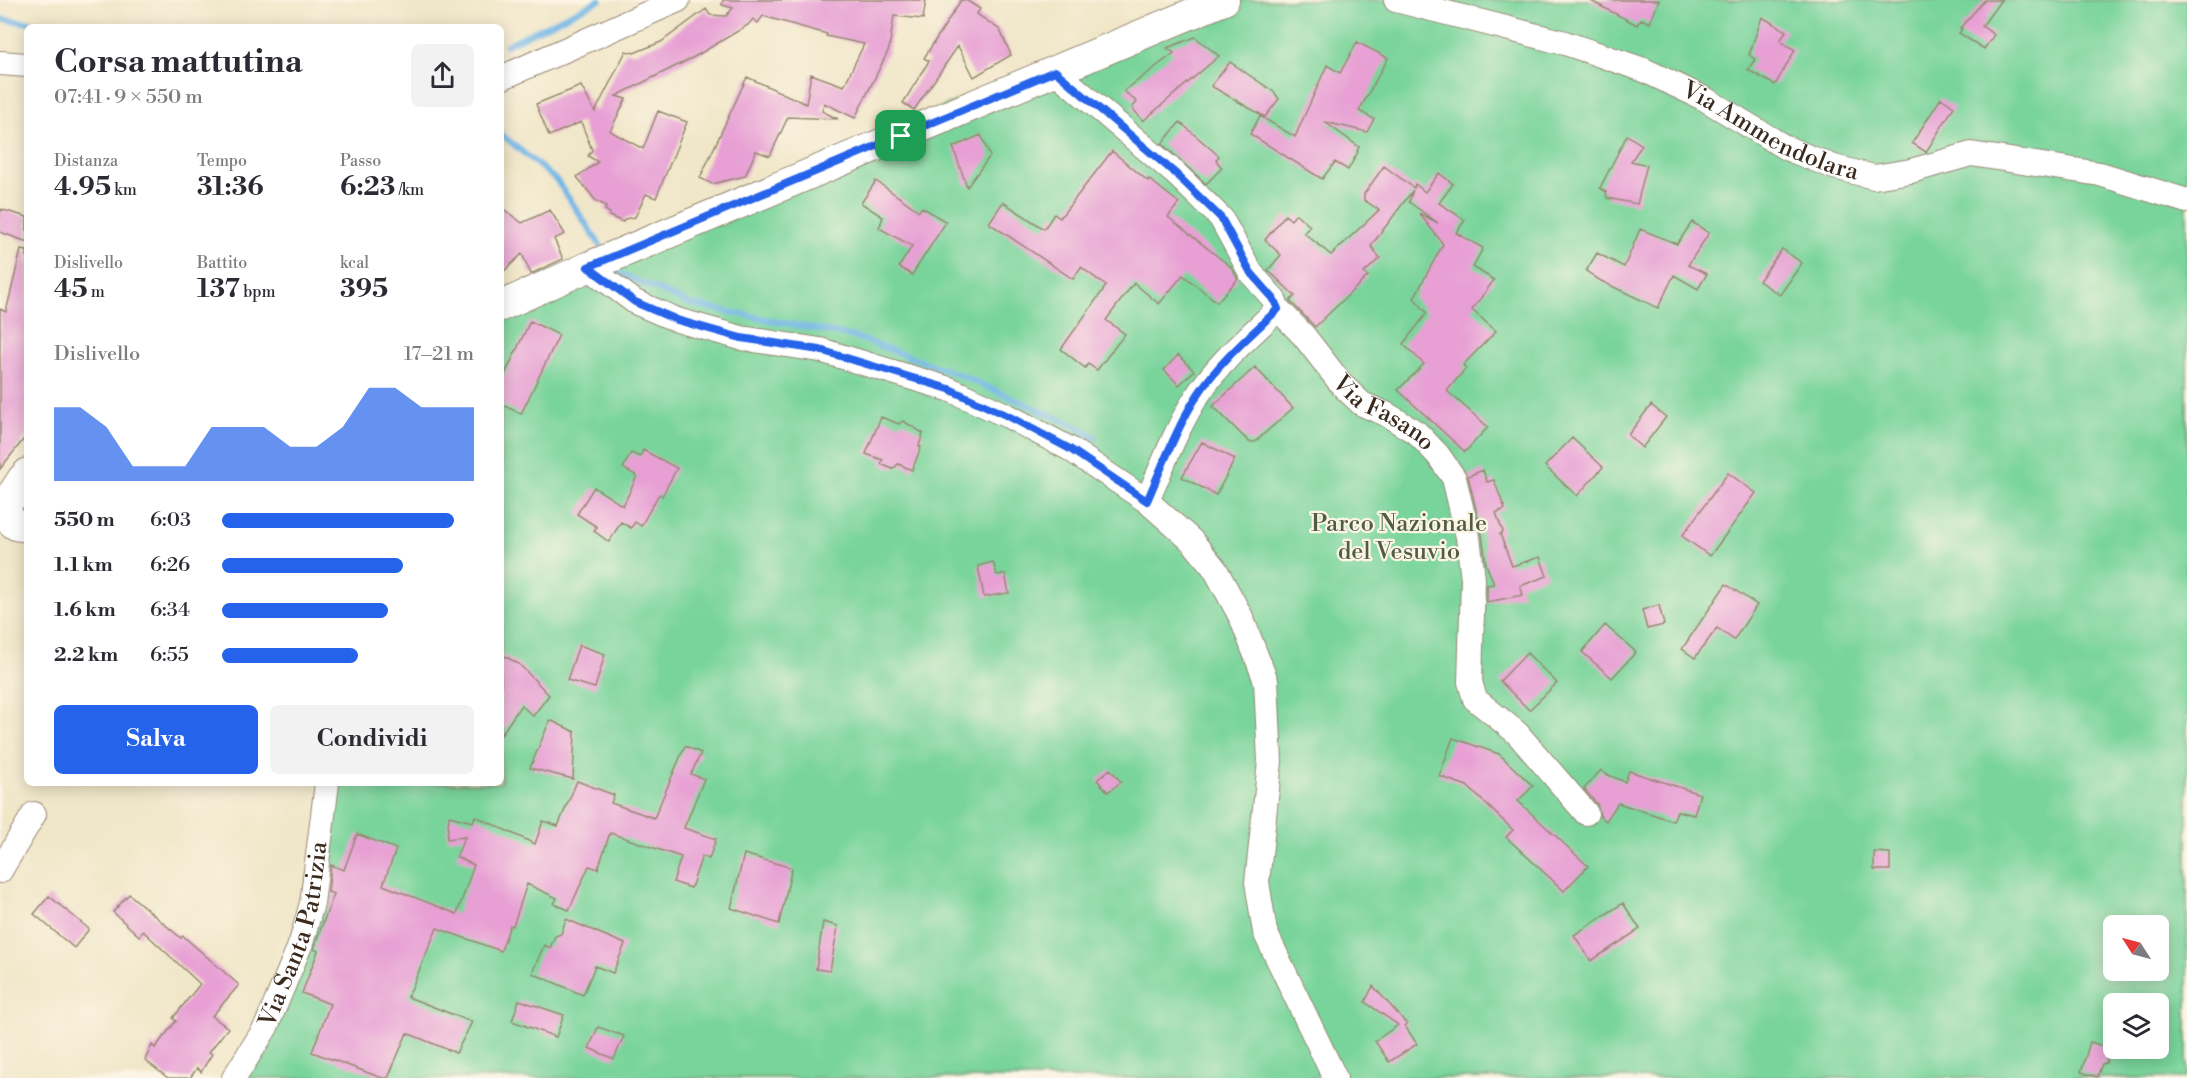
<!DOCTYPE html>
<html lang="it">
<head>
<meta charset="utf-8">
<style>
	body { margin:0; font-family:"Libre Bodoni",serif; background:#f2f2f3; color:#2b2b33; height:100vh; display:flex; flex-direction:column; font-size:22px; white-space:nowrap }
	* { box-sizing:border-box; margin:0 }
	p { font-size:20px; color:#7c7c81 }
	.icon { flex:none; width:33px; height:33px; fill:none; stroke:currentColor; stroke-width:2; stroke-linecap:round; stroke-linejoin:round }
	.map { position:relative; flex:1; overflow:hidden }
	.side { position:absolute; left:24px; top:24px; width:480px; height:762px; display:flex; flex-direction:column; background:#fff; border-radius:9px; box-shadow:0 3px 15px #0003 }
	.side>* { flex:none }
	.needle { width:39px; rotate:306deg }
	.controls { position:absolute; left:2103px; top:915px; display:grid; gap:12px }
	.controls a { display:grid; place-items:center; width:66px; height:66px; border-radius:9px; background:#fff; box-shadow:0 3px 15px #0003; font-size:30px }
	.pin { position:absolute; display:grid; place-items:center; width:51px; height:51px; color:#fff; margin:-26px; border-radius:12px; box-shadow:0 3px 9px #0006 }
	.round { display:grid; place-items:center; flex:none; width:63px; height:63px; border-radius:9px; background:#f2f2f3 }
	.headline { display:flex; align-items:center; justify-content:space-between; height:102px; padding:0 30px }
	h1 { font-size:33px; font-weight:700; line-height:45px }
	.metrics { display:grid; grid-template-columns:repeat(3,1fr); gap:9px; height:102px; padding:6px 30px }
	.metrics div { display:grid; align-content:center }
	.metrics b { font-size:26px; font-weight:700 }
	.metrics small { font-size:16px; font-weight:400 }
	.metrics p { font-size:16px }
	.chart { height:168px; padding:12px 30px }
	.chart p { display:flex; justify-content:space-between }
	.chart svg { width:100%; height:108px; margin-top:6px; fill:#2563eb; opacity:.7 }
	.button { display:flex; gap:12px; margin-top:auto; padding:12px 30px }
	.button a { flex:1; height:69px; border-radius:9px; background:#2563eb; color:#fff; font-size:24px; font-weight:700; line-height:69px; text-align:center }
	.button a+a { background:#f2f2f3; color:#2b2b33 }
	ul { padding:0 30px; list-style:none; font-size:20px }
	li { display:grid; grid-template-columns:96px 72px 1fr; align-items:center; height:45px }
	li i { height:15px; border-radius:8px; background:#2563eb }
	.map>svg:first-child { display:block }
	.green { fill:#79d49b; stroke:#5a7f5c; stroke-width:1.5; fill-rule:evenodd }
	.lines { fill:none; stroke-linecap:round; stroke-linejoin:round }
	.stream { stroke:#6fb5e6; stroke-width:6 }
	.building { fill:#e79fd4 }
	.minor-casing { stroke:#968873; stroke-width:26 }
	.major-casing { stroke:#968873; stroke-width:32 }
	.minor { stroke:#fff; stroke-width:24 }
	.major { stroke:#fff; stroke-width:30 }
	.route-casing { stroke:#fff; stroke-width:12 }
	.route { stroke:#2563eb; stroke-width:8 }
	.labels { text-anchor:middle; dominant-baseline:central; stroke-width:4.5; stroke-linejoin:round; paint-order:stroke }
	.street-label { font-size:24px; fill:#3b2a1e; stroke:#fcf5e5 }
	.park-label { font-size:24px; fill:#4e5d44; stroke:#fcf5e5 }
</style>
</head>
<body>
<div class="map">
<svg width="2187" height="1078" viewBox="0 0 2187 1078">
	<rect width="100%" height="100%" fill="#fcf5e5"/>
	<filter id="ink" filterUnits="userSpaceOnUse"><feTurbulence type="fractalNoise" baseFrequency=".0167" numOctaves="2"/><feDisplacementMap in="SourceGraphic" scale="12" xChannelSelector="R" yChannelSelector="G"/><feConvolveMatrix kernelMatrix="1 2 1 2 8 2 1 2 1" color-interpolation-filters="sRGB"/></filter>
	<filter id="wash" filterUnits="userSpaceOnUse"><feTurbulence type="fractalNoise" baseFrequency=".008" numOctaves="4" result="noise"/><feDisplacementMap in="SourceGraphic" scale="24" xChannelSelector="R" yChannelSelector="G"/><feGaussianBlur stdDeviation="1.35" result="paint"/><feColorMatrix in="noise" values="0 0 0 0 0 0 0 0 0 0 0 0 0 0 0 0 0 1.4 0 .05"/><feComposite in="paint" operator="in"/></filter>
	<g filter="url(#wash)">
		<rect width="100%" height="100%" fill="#f0e6c8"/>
		<path class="green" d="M1195,0h992v1078h-1955l49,-93 36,-142 5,-60h179v-490zM2114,926h44v44h-44zM2114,1004h44v44h-44z"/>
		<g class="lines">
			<path class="stream" d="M0,19l62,8
				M506,45l94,-45
				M501,134l56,47 43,64
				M615,271l75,33 165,33 105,38 111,49 24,13"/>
		</g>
		<g id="blocks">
			<path class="building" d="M723,0h203l-3,19 -29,-3 -5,33 -34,69 -31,-15 -2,8 16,8 -50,-2 -18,39 -14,-5 -11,25 -33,8 -12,-6 47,-101 59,27 5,-30 33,12 20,-42 -38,-8 1,-2 -64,-18 -5,7 -5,-4 -5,6 -52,31 -80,40 10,3 -16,32 33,18 15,-38 29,11 -31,76 -10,-4 -11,23 -10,2 -2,3 -14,-6 1,-3 -5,-3 1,-4 -10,-5 -19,-24 21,-15 -10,-6 4,-6 -11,-28 -32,14 -13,-32 45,-18 14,26 31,-61 8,2 27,-11 45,-33 4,6 16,1 7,-8 -11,-3z
				M961,0h5l14,9 -3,5 23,16 11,25 -37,22 -16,-31 -44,64 -11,-7 26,-42 -5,-3z
				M1589,0h70l-9,23 -9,-4 -4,6z
				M1985,0h16l-19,26 12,9 -10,14 -25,-16 3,-4 -2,-1z
				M1762,17l24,14 -6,10 15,9 -20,35 -27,-15 7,-11 -6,-4z
				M1195,37l24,19 -76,65 -11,-13 5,-6 -13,-11 50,-38 -7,-5z
				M1357,42l31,16 -29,53 15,8 -7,13 -42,-10 34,25 -2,4 1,1 -10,18 -13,-8 -13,17 -72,-45 10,-18 35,21 32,-72 13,8z
				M1230,62l44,30 5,7 -14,18 -54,-31z
				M1941,98l13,9 -28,45 -14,-9z
				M1180,122l39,34 -3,4 6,8 -16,16 -44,-40z
				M981,135l9,21 -23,31 -14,-40z
				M1627,135l15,10 -11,16 16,4 -10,39 -30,-6 -1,-6 -6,-4z
				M1112,151l36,30 1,-2 30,24 -11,14 63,50 7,12 -21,23 -34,-27 -24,29 -25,-21 -28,37 19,14 -28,36 -9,-6 -3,4 -24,-19 45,-63 -25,-19 -8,12 -84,-56 14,-21 41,27 10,-15 6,4z
				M1384,166l30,22 1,-4 10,8 14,-19 14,11 -14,19 26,17 -9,13 27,15 -10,19 21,13 -22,30 24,21 -33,34 3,3 -19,23 41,36 -23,25 -67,-62 26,-26 -21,-20 24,-31 -13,-15 29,-54 -24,-31 19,10 -29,-21 4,-12 -42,56 9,12 -16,15 4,3 -53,51 -25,-26 5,-5 -27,-26 13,-15 -16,-15 20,-25 6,5 5,-6 14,12 -6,7 27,22 48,-45 -15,-10v-6z
				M876,181l43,30 3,-4 24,15 -34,53 -13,-8 13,-21 -33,-18 4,-11 -22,-14z
				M501,207l21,16 28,-13 15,24 -11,5 9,20 -32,15 -9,-20 -21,20z
				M0,209l27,8v25l-27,-10z
				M1692,222l17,11 -21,32 19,9 -9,15 -24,-14 -16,33 -57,-27 -15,-10 11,-18 27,14 16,-38 37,15z
				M1782,249l20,14 -22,32 -21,-14z
				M21,250l6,1v184l-27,34v-160l6,3z
				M530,321l29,14 -38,79 -20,-10v-21z
				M1178,355l16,16 -15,14 -15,-15z
				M1255,367l38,41 -38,34h-6l-36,-36z
				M1651,405l15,12 -24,31 -14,-13z
				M881,417l18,7 4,-3 20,12 -4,13 2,1 -9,23 -14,-6 -5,5 -12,-5 2,-4 -17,-6z
				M1572,438l31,29 -26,29 -32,-30z
				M1202,442l33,17 -19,36 -34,-18z
				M643,450l34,18 -15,28 -3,-2 -18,32 -6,-4 -4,6 -10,-6 -12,20 -15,-11 3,-4 -20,-13 17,-27 29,19 14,-30 -14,-8 8,-15 9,4z
				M1483,470l4,12 7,-2 11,29 -9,4 7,19 -3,2 12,32 28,-9 7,19 -27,10 3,9 -36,7v-17l7,-1 -8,-20 -4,-30 -14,-58z
				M1728,473l28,20 -46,63 -28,-20z
				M993,562l4,13 8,-1 4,19 -25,4 -6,-31z
				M1726,584l31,21 -23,35 -17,-12 -22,30 -13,-9z
				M1659,605l5,20 -17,4 -5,-19z
				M1605,625l31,27 -24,26 -30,-26z
				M579,645l26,9 -10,34 -28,-8z
				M1527,653l30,30 -28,27 -29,-29z
				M501,654l18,10 30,31 -16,21 -12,-11 -20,30z
				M550,720l25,12 -2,47 -43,-11z
				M1453,738l46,16 34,32 -15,15 70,65 -24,25 -58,-54 7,-7 -46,-44 -28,-10z
				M685,746l16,7 -10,21 13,5 -20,49 32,11 -7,20 -7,-3 -11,32 -18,-6 8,-25 -71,-24 -12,36 -9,-3 -20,44 -15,-6 3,-6 -30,-14 -14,42 -3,-1 -9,26 -64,-23 -29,69 64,25 -16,31 -49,-20 -19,45h-6l-70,-26 18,-48 -28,-11 16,-42 -4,-2 4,-13 16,-42 -6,-2 3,-27 13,5 13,-36 39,15 -13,36 74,29 17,-49 -18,-8 9,-20 -18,2 2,-23 24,6 2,-6 60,28 8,-23 15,5 19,-45 37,14 -3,8 43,15z
				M1110,769l11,13 -13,10 -11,-12z
				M1601,770l5,4 19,8 4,-11 71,23 -6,21 -17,-4 -4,10 -55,-18 -12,18 -6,-5 -3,-12 -13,-15z
				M1874,852l16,1v17h-16z
				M744,854l48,14 -13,56 -48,-16z
				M129,894l52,44 2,-2 56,49 -27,31 16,12 -19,24 3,2 -11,18 -4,-4 -7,10h-22l-23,-18 7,-15 3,3 21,-27 -3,-3 27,-34 -57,-53 -4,5 -26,-24z
				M49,896l40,33 -15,19 -40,-34z
				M1623,903l17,26 -49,32 -17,-26z
				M566,919l59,25 -12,29 -18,-7 -12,29 -51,-22 12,-28 6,3 5,-12 6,-2z
				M823,922l15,4 -8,45 -14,-2z
				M1373,986l34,38 -2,2 12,18 -28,18 -14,-21 23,-16 -33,-23z
				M519,1000l45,15 -8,22 -44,-16z
				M598,1027l26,9 -10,23 -25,-11z
				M2090,1042l20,6 -4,15 -4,1 -5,13 -16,-5z"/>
		</g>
	</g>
	<g filter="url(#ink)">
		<use href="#blocks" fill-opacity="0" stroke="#968873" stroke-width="1.5"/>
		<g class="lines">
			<g class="minor-casing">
				<g id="minor">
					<path id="s1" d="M1396,0l169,43 79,27 61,29 81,49 48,19 40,10 37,-6 60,-17 129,20 87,27"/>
					<path d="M0,63l27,2"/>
					<path id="s2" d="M1055,71l121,103 45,44 30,55 22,25 5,11 26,27 38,49 20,19 24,10 31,19 21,22 16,23 14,59 5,42 -3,103 5,17 42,34 69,80"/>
					<path d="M501,78l177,-78"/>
					<path d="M588,267l47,35 42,18 64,18 79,12 129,39 59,27 62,33 77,52 45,40 23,28 26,48 25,64 4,80 -13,121 8,50 70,146"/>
					<path d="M9,494l11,-17 7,-7"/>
					<path d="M1147,501c16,-36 30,-75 52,-108 21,-32 52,-58 79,-84"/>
					<path d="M0,871l34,-57"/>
					<path id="s3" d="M234,1078l32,-51 35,-84 11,-40 15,-120"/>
				</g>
			</g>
			<g class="major-casing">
				<path id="major" d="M501,306l87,-39 636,-267
					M27,493c-27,-11 -27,40 0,32"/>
			</g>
			<use href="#minor" class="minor"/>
			<use href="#major" class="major"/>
		</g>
	</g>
	<g class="lines" filter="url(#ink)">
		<g class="route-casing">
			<path id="route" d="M1055,71l121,103 45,44 30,55 22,25 5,11c-27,26 -58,52 -79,84 -22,33 -36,72 -52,108l-77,-52 -62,-33 -59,-27 -129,-39 -79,-12 -64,-18 -42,-18 -47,-35z"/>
		</g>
		<use href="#route" class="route"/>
	</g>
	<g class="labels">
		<g class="street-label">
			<text stroke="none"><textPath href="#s1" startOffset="399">Via Ammendolara</textPath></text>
			<text stroke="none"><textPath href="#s2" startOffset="480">Via Fasano</textPath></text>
			<text stroke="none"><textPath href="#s3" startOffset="158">Via Santa Patrizia</textPath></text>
		</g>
		<g class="park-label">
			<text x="1399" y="524">Parco Nazionale<tspan x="1399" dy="28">del Vesuvio</tspan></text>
		</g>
	</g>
</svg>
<div class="controls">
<a><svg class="needle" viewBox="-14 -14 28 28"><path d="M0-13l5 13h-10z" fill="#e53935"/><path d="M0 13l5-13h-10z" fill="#7c7c81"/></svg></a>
<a><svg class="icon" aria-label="layers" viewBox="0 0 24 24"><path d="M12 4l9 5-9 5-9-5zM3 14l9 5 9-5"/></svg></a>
</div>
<div class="pin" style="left:901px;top:136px;background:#1e9e55"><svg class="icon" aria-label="arrive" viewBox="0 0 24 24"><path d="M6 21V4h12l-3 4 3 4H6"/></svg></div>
<section class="side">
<div class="headline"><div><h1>Corsa mattutina</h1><p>07:41 · 9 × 550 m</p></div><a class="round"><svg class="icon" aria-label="share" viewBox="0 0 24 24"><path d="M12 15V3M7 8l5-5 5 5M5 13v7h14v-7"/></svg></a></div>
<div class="metrics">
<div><p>Distanza</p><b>4.95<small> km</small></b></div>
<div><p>Tempo</p><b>31:36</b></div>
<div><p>Passo</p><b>6:23<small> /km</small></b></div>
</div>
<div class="metrics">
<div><p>Dislivello</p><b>45<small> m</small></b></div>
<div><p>Battito</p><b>137<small> bpm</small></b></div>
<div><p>kcal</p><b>395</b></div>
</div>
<div class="chart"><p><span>Dislivello</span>17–21 m</p>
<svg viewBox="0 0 160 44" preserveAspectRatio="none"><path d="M0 44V14L10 14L20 22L30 38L40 38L50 38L60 22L70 22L80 22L90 30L100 30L110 22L120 6L130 6L140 14L150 14L160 14V44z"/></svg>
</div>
<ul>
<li><b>550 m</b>6:03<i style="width:92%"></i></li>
<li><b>1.1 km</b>6:26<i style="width:72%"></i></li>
<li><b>1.6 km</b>6:34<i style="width:66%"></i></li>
<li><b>2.2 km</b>6:55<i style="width:54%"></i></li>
</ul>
<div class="button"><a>Salva</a><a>Condividi</a></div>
</section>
</div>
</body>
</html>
